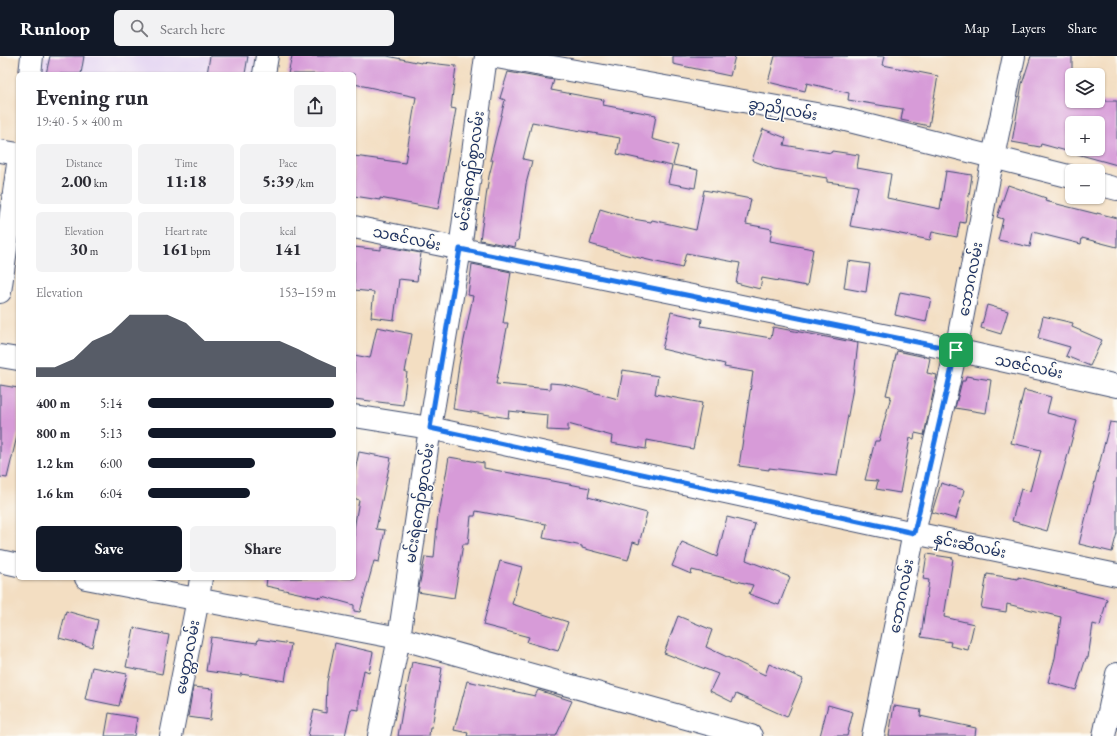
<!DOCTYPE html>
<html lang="en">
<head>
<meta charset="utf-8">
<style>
	body { margin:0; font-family:"EB Garamond","Noto Sans Myanmar",serif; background:#f2f2f3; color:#2b2b33; height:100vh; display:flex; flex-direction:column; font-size:15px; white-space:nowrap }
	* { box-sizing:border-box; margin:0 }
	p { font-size:13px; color:#7c7c81 }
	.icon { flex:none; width:22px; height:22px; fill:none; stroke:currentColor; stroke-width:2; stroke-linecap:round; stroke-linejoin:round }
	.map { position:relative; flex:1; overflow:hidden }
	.panel { position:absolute; left:16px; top:16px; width:340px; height:508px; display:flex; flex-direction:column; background:#fff; border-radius:6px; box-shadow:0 1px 3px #0004 }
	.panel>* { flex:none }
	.tools { position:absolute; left:1065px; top:12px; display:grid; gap:8px }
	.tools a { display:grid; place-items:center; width:40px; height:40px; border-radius:6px; background:#fff; box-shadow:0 1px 3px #0004; font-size:20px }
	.pin { position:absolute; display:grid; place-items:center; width:34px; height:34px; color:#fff; margin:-17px; border-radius:8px; box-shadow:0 2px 6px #0006 }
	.round { display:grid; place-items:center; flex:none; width:42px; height:42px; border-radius:6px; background:#f2f2f3 }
	.headline { display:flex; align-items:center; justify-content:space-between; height:68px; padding:0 20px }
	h1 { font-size:22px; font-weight:700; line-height:30px }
	.stats { display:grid; grid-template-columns:repeat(3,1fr); gap:6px; height:68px; padding:4px 20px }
	.stats div { display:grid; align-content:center; border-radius:6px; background:#f2f2f3; text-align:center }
	.stats b { font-size:17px; font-weight:700 }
	.stats small { font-size:11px; font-weight:400 }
	.stats p { font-size:11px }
	.chart { height:112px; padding:8px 20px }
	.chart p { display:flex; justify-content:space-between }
	.chart svg { width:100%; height:72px; margin-top:4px; fill:#111827; opacity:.7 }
	.button { display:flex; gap:8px; margin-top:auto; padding:8px 20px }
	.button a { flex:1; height:46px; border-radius:6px; background:#111827; color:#fff; font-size:16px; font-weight:700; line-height:46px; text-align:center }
	.button a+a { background:#f2f2f3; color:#2b2b33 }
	ul { padding:0 20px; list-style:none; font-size:13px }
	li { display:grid; grid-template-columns:64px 48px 1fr; align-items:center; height:30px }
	li i { height:10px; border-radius:5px; background:#111827 }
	header { display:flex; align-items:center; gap:24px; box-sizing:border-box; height:56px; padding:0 20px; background:#111827; color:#fff }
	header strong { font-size:19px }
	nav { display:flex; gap:22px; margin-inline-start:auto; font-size:14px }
	.search { width:280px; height:36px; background:#f2f2f3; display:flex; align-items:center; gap:10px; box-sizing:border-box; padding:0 14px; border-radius:6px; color:#7c7c81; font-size:15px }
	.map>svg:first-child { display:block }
	.built { fill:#e3d3f2 }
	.building { fill:#d79bd8; fill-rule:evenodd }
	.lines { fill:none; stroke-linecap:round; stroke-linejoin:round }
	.minor-casing { stroke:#3b496d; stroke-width:24 }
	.minor { stroke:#fff; stroke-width:22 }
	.route-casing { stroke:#fff; stroke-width:8 }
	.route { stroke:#1a73e8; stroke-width:5 }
	.labels { text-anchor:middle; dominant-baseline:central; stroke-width:3; stroke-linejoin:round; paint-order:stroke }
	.street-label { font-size:15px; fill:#1b2f5e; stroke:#fdfcf7 }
</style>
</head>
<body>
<header>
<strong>Runloop</strong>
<div class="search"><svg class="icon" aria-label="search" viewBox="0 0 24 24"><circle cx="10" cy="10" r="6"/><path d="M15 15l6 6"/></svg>Search here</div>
<nav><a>Map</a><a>Layers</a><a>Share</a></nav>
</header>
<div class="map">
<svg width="1117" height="680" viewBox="0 0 1117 680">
	<rect width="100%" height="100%" fill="#fdfcf7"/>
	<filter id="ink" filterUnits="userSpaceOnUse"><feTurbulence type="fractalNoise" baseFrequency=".025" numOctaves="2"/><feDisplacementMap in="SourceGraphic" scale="8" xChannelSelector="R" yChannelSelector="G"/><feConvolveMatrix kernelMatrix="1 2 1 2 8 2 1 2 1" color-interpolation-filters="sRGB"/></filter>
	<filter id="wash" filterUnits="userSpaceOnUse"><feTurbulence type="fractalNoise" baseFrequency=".012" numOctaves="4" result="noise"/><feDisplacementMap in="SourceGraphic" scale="16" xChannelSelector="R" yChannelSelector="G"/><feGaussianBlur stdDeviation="0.9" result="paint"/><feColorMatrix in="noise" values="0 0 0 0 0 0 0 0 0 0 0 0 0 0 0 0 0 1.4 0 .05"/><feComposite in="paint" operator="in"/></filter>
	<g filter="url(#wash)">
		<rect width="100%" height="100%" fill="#f3dec2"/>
		<path class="built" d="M44,0h212l-2,18h-213z"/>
		<g id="blocks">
			<path class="building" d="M50,0h34l-3,18h-35z
				M210,0h38l-3,18h-38z
				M292,0h95l34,7v-1l35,4 -5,42 5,1 -18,100 -58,-11v2l-26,-4v-40l51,7 11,-66 -62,-13v-10h-66z
				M673,0h62l-5,20 -57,-12z
				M775,0h110l-2,9 55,11 -9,50 -28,-6 2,-11 -55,-9 1,-7 -42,-10 -2,8 -37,-9z
				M1031,0h41v45h45v64l-76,-21 -1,3 -28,-5 10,-58zM1072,67h26v26h-26z
				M508,16l46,8 -3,10 53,10 -1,5 53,10 -4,24 26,7 -5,19 25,5 -3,18 -27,-5 4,-17 -55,-12 3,-16 -88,-16 -9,37 9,2 -6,23 -8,57h-2l-1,6 -35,-7 9,-64 4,-16h-3l15,-60 -5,-2z
				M763,73l23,9 -2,7 47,8 1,-2 27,4 -2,13 34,6 -4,24 53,11 6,-38 26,4 -7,48 -5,-1 -3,15 -25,-5 -2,8 -49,-10v1l-31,-5 8,-40 -31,-4v-4l-53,-9 -22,-9z
				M1008,129l38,13 -1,3 52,13v-1l20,5v29l-35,-9 -1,6 -48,-12 -3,15 -32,-7 5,-21 -6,-2z
				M704,134l47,9 -5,25 26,5 -2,12 43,8 -6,37 -45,-8 -2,11 -24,-6 4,-20 -54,-10 -4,15 -55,-13 -37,-11 10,-35 33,10 18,3 1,-2 44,10z
				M381,190l40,7 -4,28 -18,-2 -5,41 -23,-3 3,-25 -20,-2v-43l27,3z
				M848,205l22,3 -4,28 -22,-4z
				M472,208l39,8 -8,51h5l-12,61 54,5v-6l13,1 55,15 5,-29 35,6 -3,18 47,9 -9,46 -46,-9 -1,9 -35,-6 1,-7 -44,-12v7l-21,-1 1,-15 -39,-4 -1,7 -55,-9 6,-44 14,-69 -5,-1z
				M900,236l31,6 -5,24 -31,-7z
				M987,249l21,6 -7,23 -20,-6z
				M671,256l31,7 -1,7 70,12 2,-11 85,16 -6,50 -15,83 -68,-8v2l-30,-4 14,-94 -29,-5 1,-3 -63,-15z
				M1043,260l30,7 -1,4 30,13 -12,26 -24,-10 4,-9 -32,-9z
				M377,271l35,7 -7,38h2l-4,33 -49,-6v-44l16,3z
				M897,295l33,7 -3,15 10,2 -13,60 -9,-2 -1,6 -4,-1 -10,55 -24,-4 2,-8 -13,-1 10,-39h4l12,-45 -5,-1z
				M966,320l25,4 -5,33 -31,-5 7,-27h3z
				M0,329l18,3v44l-11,46 -7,-1z
				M1024,334l27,7 -4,16 30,8 -30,110 -35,-10 9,-32 9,2 11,-41 -30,-7z
				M1110,366l7,1v110l-5,19 -33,-8z
				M359,396l32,6 -15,71 9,1 -6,32 -5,-1 -14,51 -6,-1v-6l-32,-9 -1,2 -55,-12 1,-8h87v-49l5,-29 -5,-2v-23z
				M449,401l35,6v5l106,20 -2,9 59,16 -8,31 -6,-2 -5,18 -46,-12v-2l-39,-8 3,-14 -70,-13 -1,5h-4l-3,28h-5l-9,54 -36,-6 7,-35 9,1 4,-43h1z
				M941,427l23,7 -8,29 -24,-7z
				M727,461l28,7 -9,36 44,17 -11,28 -30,-11 4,-9 -61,-15 -1,4 -19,-8 10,-24 35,15z
				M927,498l26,4 -9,59 30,7 -6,26 -18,-4 1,-4 -30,-5 8,-57 -6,-1z
				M500,505l22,6 -10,37 56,18 -10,29 -31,-9 2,-5 -46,-12z
				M987,518l31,5v-2l89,22 -7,27 -7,-2 -5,34h-2l-10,32 -28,-8 7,-24 6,-41 -54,-13 -1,8 -25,-4z
				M66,555l32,9 -6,27 -33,-9z
				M678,560l34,14 -6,17 59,28 4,-11 34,15 -16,38 -51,-23 -4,8 -22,-11 8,-17 -54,-21z
				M134,572l35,7 -7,39 -36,-7z
				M211,581l46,6 1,-4 33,5 -6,37 -44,-7v2l-35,-5z
				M335,587l38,9 -4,20 -5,-2 -5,28v12l-8,-1 -6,27h-37l6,-26 12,3 1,-31z
				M412,606l30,6 -10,59h-2l-1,9h-31l4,-24z
				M92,611l35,7 -8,32 -34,-7z
				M467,625l68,15 3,-6 34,11 -16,35h-89l1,-3 -14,-3z
				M193,631l20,2 -3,31 -22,-3z
				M828,649l25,7 -6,24h-27z
				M894,650l27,4 -1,6 56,12 -1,8h-86z
				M109,657l28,5 -3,18h-29z"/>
		</g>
	</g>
	<g filter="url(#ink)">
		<use href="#blocks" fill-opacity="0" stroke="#3b496d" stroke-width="1"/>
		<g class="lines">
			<g class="minor-casing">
				<path id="minor" d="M491,0l347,62 234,59
					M30,18l2,-18
					M264,18l3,-18
					M0,95l18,3
					M1098,128l19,5
					M354,171l602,123 161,36
					M0,236l18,-128
					M0,300l18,3
					M354,360l76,12 484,105 203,42
					M0,505l18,4
					M86,522l313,60 352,98
					M171,680l27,-137 3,-21
					M379,680l20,-98 31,-210 30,-179 26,-193
					M873,680l41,-203 42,-183 37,-193 21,-101
					M1104,680l13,-62"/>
			</g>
			<use href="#minor" class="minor"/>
		</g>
	</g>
	<g class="lines" filter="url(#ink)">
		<g class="route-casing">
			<path id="route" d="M460,193l496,101 -42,183 -484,-105z"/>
		</g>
		<use href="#route" class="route"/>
	</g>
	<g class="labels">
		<g class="street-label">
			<text transform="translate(783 53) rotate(10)">ခွာညိုလမ်း</text>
			<text transform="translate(470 115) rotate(-82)">မင်းရဲကျော်စွာလမ်း</text>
			<text transform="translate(407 182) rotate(12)">သဇင်လမ်း</text>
			<text transform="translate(970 223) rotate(-79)">ဘောဂလမ်း</text>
			<text transform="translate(1029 310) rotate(12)">သဇင်လမ်း</text>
			<text transform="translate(419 447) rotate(-81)">မင်းရဲကျော်စွာလမ်း</text>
			<text transform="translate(970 489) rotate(12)">နှင်းဆီလမ်း</text>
			<text transform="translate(901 540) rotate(-79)">ဘောဂလမ်း</text>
			<text transform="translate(187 601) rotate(-79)">မေတ္တာလမ်း</text>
		</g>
	</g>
</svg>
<div class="tools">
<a><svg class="icon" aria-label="layers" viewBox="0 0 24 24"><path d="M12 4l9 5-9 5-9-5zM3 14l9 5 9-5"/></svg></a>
<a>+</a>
<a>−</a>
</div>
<div class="pin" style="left:956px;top:294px;background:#1e9e55"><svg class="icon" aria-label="arrive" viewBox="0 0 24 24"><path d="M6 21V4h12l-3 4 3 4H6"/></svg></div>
<section class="panel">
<div class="headline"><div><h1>Evening run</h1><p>19:40 · 5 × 400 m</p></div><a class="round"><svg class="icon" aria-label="share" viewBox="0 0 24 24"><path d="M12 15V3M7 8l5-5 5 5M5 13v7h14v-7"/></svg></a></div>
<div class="stats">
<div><p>Distance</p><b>2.00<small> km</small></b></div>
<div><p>Time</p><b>11:18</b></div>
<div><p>Pace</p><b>5:39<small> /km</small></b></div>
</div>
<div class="stats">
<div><p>Elevation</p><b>30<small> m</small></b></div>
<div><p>Heart rate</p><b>161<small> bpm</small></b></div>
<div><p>kcal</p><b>141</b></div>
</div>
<div class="chart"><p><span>Elevation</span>153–159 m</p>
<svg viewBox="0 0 160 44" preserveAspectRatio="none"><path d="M0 44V38L10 38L20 33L30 22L40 17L50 6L60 6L70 6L80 11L90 22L100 22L110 22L120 22L130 22L140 27L150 33L160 38V44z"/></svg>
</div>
<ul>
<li><b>400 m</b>5:14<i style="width:99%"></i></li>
<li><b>800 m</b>5:13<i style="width:100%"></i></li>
<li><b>1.2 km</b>6:00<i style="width:57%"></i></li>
<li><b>1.6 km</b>6:04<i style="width:54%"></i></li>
</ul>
<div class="button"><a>Save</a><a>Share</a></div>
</section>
</div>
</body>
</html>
